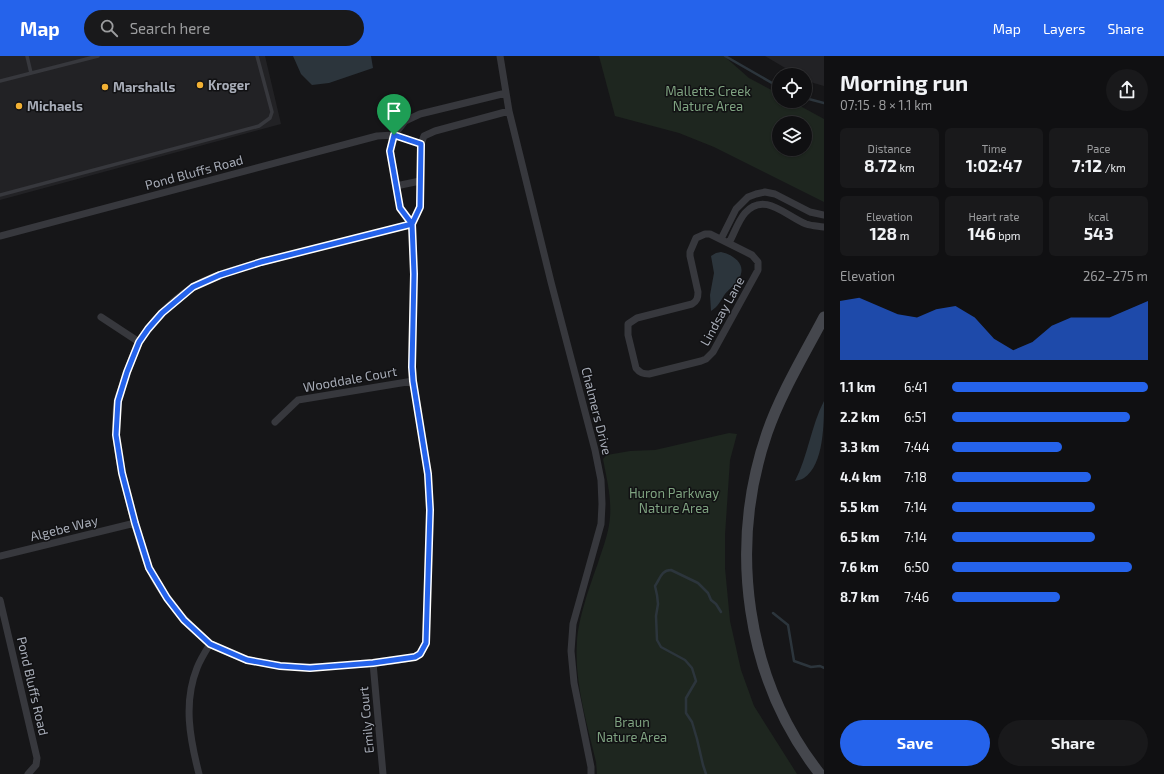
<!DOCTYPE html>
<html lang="en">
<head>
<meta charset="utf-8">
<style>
	body { margin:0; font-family:"Exo 2",sans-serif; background:#19191b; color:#f1f3f6; height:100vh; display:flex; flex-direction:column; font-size:15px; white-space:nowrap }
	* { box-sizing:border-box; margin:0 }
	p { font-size:13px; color:#9c9d9f }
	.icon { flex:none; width:22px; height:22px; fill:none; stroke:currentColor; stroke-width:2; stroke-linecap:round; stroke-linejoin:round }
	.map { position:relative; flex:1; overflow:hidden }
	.drawer { display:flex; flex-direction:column; background:#101012; width:340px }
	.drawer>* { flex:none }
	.tools { position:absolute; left:772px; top:12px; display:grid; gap:8px }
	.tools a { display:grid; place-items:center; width:40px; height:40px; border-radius:50%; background:#101012; box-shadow:0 1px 3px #0004,0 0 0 1px #303032; font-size:20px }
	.pin { position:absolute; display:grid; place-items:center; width:34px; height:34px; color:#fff; margin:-41px -17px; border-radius:50% 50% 50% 0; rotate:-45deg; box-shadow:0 0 4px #0007 }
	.pin .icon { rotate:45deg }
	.round { display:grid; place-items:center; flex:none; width:42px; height:42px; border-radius:21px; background:#19191b }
	.head { display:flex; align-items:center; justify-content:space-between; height:68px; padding:0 16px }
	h1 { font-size:22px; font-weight:700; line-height:30px }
	.figures { display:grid; grid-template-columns:repeat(3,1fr); gap:6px; height:68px; padding:4px 16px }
	.figures div { display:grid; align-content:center; border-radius:6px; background:#19191b; text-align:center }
	.figures b { font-size:17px; font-weight:700 }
	.figures small { font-size:11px; font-weight:400 }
	.figures p { font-size:11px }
	.chart { height:112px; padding:8px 16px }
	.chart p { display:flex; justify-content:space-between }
	.chart svg { width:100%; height:72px; margin-top:4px; fill:#2563eb; opacity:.7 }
	.button { display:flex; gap:8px; margin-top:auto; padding:8px 16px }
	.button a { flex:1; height:46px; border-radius:24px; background:#2563eb; color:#fff; font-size:16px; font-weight:700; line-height:46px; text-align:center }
	.button a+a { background:#19191b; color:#f1f3f6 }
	ul { padding:0 16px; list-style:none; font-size:13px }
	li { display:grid; grid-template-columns:64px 48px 1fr; align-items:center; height:30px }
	li i { height:10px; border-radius:5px; background:#2563eb }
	header { display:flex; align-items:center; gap:24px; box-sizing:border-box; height:56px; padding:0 20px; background:#2563eb; color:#fff }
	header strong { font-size:19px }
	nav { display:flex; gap:22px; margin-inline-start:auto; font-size:14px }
	.search { width:280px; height:36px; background:#19191b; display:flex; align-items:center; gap:10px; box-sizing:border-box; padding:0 14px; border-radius:22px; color:#9c9d9f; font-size:15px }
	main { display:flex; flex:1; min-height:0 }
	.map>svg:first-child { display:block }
	.built { fill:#222225 }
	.green { fill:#1e261f; fill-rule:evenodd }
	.water { fill:#2c353c }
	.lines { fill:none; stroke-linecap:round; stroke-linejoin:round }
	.stream { stroke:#2c353c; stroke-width:2.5 }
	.service { stroke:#37383d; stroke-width:3.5 }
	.minor { stroke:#37383d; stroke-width:7 }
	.secondary { stroke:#45474d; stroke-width:11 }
	.route-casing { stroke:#fff; stroke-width:8 }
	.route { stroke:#2563eb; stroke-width:5 }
	.poi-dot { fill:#f2b134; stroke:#111113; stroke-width:1.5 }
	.labels { text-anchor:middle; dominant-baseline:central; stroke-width:3; stroke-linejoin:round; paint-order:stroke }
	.poi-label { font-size:13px; font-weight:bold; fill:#a8adb8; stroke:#111113; text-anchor:start }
	.park-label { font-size:13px; fill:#7fa381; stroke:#111113 }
	.street-label { font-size:13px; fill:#a8adb8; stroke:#111113 }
</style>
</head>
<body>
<header>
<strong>Map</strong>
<div class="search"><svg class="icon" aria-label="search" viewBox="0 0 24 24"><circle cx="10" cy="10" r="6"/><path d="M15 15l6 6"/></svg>Search here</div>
<nav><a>Map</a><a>Layers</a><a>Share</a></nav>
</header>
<main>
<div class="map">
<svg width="824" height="718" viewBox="0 0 824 718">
	<rect width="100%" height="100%" fill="#161618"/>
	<path class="built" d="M0,0h265l16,68 -281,76z
		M765,0h59v30l-17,-5 -2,-1v-5h-8z"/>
	<path class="green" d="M599,0h125l25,22 30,16v7h12l33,18v83l-110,-55 -35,-14 -64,-17zM779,67h26v26h-26z
		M729,377l8,1 -7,26 -5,75v33l5,53 11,49 13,36 43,68h-200l-1,-12c-9,-39 -22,-80 -19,-120 1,-23 13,-57 21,-79 4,-13 9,-25 11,-38 4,-23 -2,-44 -6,-66l4,-4 23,-4 25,-1z"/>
	<path class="water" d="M293,0h78l2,12 -44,15 -17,2 -11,-11z
		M721,196c14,3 27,14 17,28 -3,5 -9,9 -13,14 -4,6 -7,13 -14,17l-1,-16 4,-22 -3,-17 5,-3z
		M824,345c0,22 0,64 -20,77 -3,2 -7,2 -9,3 13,-25 16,-55 29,-80z"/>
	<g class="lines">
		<path class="stream" d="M725,0l54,31
			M805,42l19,5
			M773,557l15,12 6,36 17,6 9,-1 4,2
			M706,718l-3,-9 -6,-26 -5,-17 -6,-9v-15l10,-17 -4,-13 -7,-8 -24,-13 -4,-7 -1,-24 2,-12 -1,-9 -2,-9c5,-7 6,-16 16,-16l27,13 10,10 3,7 5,4 5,8"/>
		<path class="service" d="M27,0l4,17
			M0,25l98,-25
			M0,139l259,-69 11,-8 2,-6 -15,-56"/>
		<path class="minor" d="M500,0l9,55 42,171 44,168 6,30 1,24 -1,20 -28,100 -2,27 3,32 17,84v7
			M396,130l24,-5
			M412,168c-43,11 -87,22 -131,33 -26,7 -68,16 -90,31 -20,14 -39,32 -51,53 -7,12 -12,27 -16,41 -2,6 -6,13 -7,20 -5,37 5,72 14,107 5,20 10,41 18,59 11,25 30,47 50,65 4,4 8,9 13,12 50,27 98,23 153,19 10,-1 48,-4 55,-10 3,-3 4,-7 6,-11l4,-134 -2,-35 -15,-93 -1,-14 2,-93 -2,-50 8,-17 1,-63 3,-8 11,-5 74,-20
			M412,168l-12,-16 -10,-57 4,-16 11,-14 15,-7 86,-21
			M705,178h5l42,21 6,7v8l-45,82 -7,7 -5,2 -52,13c-6,0 -9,-1 -13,-6l-8,-33v-11l9,-6 55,-14c5,-3 6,-6 6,-12l-8,-36v-4l6,-14z
			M0,180l377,-100 17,-1 27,9
			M721,183l15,-30 12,-12 8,-3 9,-2 10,2 35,18 14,3
			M729,187c5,-9 9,-22 16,-30 19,-22 41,3 61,11 6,2 12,2 18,3
			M101,261l38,25
			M275,366l23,-22 115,-19
			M0,500l135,-33
			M0,544l37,158 -1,7 -8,9
			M373,607l10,111
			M199,718c-9,-35 -16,-71 -2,-106 3,-8 8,-16 13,-24"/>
		<path class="secondary" d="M820,718c-75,-95 -92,-227 -53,-341 14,-40 37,-78 57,-116"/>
	</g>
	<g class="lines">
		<g class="route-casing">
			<path id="route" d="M394,79l-4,16 10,57 12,16 -151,38 -41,13 -27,12 -31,26 -14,16 -9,13 -12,30 -9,29 -2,34 6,38 13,50 14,45 18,30 17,22 26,24 37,16 33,6 30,2 63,-5 42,-6 5,-3 6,-11 4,-133 -2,-36 -15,-93 -1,-14 2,-93 -2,-50 8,-17 1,-63 -27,-9"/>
		</g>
		<use href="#route" class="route"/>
	</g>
	<g class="poi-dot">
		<circle cx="200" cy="29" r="4"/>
		<circle cx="105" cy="31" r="4"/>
		<circle cx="19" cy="50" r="4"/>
	</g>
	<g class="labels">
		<g class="poi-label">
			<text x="208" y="29">Kroger</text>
			<text x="113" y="31">Marshalls</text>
			<text x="27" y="50">Michaels</text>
		</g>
		<g class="park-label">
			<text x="708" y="35">Malletts Creek<tspan x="708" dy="15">Nature Area</tspan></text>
			<text x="674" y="437">Huron Parkway<tspan x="674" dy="15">Nature Area</tspan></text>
			<text x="632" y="666">Braun<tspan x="632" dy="15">Nature Area</tspan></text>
		</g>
		<g class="street-label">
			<text transform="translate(194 116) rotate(-15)">Pond Bluffs Road</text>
			<text transform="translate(722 255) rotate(-61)">Lindsay Lane</text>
			<text transform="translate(350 323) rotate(-10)">Wooddale Court</text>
			<text transform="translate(597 355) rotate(76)">Chalmers Drive</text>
			<text transform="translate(64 472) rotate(-14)">Algebe Way</text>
			<text transform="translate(33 630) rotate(77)">Pond Bluffs Road</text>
			<text transform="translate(366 664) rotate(-95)">Emily Court</text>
		</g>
	</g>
</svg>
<div class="tools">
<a><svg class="icon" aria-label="locate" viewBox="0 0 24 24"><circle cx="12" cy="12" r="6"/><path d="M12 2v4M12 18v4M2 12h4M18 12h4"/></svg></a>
<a><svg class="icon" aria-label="layers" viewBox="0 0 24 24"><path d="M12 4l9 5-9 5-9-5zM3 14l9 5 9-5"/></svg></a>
</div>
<div class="pin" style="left:394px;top:79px;background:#1e9e55"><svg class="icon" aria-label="arrive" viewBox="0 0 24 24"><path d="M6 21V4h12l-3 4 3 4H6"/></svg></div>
</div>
<section class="drawer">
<div class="head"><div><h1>Morning run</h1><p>07:15 · 8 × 1.1 km</p></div><a class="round"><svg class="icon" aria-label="share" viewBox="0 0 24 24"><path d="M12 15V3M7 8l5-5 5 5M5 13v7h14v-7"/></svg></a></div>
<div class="figures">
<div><p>Distance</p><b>8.72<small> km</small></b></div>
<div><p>Time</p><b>1:02:47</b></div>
<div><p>Pace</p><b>7:12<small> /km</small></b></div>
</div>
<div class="figures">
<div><p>Elevation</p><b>128<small> m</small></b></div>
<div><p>Heart rate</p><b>146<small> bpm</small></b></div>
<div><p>kcal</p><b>543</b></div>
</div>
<div class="chart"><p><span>Elevation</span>262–275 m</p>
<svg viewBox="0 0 160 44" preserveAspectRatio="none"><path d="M0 44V8L10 6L20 11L30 16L40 18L50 13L60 11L70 18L80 31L90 38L100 33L110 23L120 18L130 18L140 18L150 13L160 8V44z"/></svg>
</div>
<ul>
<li><b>1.1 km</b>6:41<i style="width:100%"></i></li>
<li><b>2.2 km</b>6:51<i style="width:91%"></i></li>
<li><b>3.3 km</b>7:44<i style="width:56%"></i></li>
<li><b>4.4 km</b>7:18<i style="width:71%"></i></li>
<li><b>5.5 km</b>7:14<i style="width:73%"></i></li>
<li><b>6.5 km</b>7:14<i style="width:73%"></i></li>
<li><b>7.6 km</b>6:50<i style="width:92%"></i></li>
<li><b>8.7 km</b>7:46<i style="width:55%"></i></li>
</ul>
<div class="button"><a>Save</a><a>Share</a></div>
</section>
</main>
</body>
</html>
